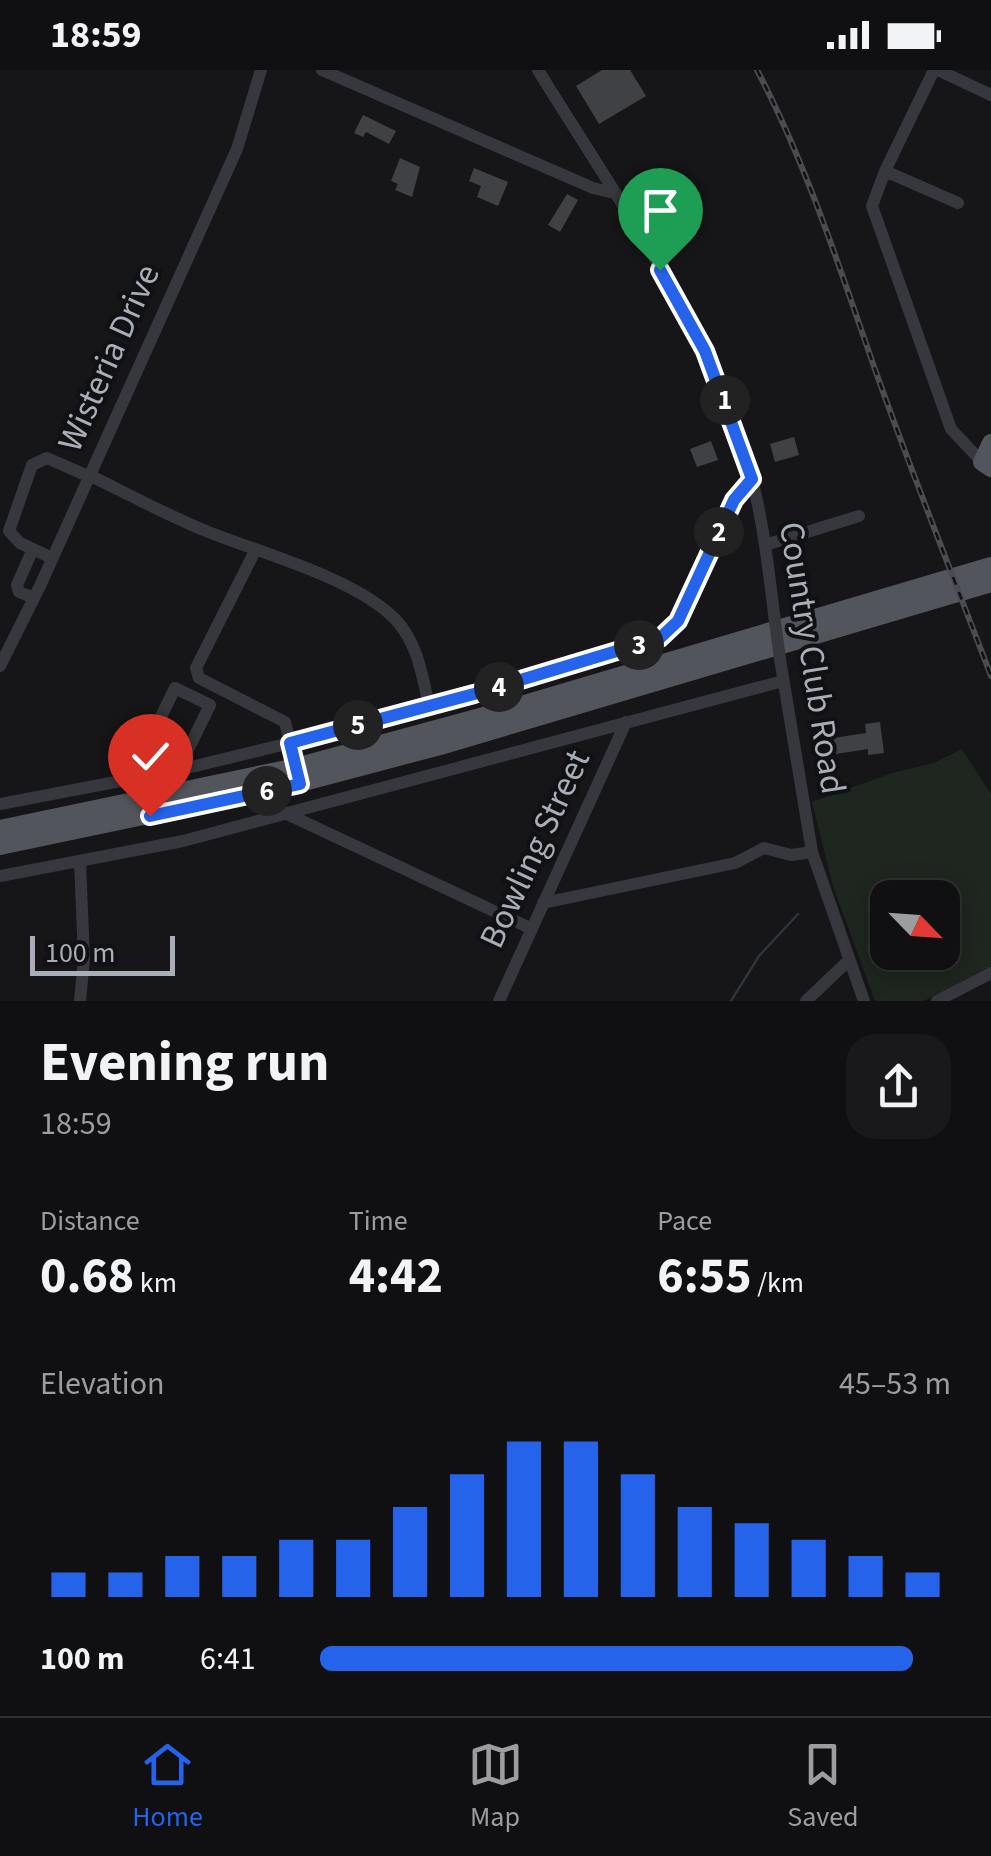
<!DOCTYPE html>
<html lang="en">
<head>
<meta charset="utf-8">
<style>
	body { margin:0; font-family:"Source Sans 3",sans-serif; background:#19191b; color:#f1f3f6; height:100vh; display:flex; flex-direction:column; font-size:38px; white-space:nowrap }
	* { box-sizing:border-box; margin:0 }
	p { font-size:32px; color:#9c9d9f }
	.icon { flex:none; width:55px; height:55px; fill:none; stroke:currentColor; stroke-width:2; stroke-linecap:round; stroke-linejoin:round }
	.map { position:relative; height:931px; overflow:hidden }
	.drawer { display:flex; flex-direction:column; background:#101012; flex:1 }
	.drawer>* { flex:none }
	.needle { width:65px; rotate:115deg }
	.fabs { position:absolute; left:870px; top:810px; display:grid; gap:20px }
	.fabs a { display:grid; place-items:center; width:90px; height:90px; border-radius:20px; background:#101012; box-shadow:0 5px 25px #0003,0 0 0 2px #303032; font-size:50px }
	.scale { position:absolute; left:30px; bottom:25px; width:145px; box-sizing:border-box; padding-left:10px; border:5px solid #a8adb8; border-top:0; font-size:28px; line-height:35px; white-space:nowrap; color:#a8adb8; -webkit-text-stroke:8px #111113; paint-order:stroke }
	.pin { position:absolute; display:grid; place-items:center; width:85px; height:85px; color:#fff; margin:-102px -42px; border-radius:50% 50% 50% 0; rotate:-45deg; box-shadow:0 0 10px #0007 }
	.pin .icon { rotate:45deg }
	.km { position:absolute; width:50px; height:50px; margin:-25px; border-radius:50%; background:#222; color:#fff; font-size:28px; line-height:50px; text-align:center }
	.round { display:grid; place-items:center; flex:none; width:105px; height:105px; border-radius:30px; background:#19191b }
	.summary { display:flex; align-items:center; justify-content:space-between; height:170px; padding:0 40px }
	h1 { font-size:55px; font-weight:700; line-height:75px }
	.metrics { display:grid; grid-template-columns:repeat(3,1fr); gap:15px; height:170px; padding:10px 40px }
	.metrics div { display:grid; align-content:center }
	.metrics b { font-size:50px; font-weight:700 }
	.metrics small { font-size:28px; font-weight:400 }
	.metrics p { font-size:28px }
	.chart { height:280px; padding:20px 40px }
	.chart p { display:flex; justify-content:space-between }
	.chart svg { width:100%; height:180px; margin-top:10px; stroke:#2563eb; stroke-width:6 }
	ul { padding:0 40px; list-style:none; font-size:32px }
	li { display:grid; grid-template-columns:160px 120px 1fr; align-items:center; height:75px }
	li i { height:25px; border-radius:12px; background:#2563eb }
	.status { display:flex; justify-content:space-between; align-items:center; height:70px; padding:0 50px; background:#101012; direction:ltr }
	.status svg { height:28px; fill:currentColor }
	.tab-bar { display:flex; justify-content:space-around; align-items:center; height:140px; border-top:2px solid #303032; background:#101012; font-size:28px; color:#9c9d9f }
	.tab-bar a { display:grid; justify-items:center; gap:5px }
	.tab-bar .current { color:#2563eb }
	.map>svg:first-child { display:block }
	.green { fill:#1e261f; fill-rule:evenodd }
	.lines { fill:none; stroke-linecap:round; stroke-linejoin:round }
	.stream { stroke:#2c353c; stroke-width:2.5 }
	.building { fill:#404145 }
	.minor { stroke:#37383d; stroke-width:12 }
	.major { stroke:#53555c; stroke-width:18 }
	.rail-casing { stroke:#4a4c52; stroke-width:6 }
	.rail { stroke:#111113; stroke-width:2.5; stroke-dasharray:8; stroke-linecap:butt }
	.minor-bridge { stroke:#37383d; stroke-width:12 }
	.route-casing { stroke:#fff; stroke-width:20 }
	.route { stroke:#2563eb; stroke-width:12 }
	.labels { text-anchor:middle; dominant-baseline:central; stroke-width:8; stroke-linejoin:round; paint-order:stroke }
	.street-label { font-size:35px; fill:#a8adb8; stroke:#111113 }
</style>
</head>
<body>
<div class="status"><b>18:59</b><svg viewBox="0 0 49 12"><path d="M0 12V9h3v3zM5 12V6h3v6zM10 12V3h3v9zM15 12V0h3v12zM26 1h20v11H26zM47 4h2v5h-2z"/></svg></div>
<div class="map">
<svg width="991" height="931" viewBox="0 0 991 931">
	<rect width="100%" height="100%" fill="#161618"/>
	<path class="green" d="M962,679l29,45v172l-67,35h-49l-42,-115 -21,-84 80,-29 42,-10zM888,828h54v54h-54z"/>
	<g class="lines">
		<path class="stream" d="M731,931l28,-45 39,-42"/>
	</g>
	<path class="building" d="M602,0h28l16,26 -47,28 -23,-38z
		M363,45l33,16 -7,13 -23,-12 -3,5 -9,-4z
		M400,88l20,9 -8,30 -17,-7 3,-6 -7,-3z
		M474,98l34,14 -10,24 -21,-9 4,-11 -12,-5z
		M567,124l11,6 -18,32 -12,-7z
		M794,367l5,18 -24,7 -5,-18z
		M711,371l7,19 -21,7 -7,-18z
		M880,652l4,31 -16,2v-6l-32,5 -3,-16 33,-5 -1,-9z"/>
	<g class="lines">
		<path class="minor" d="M322,0l271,118 21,5
			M538,0c80,130 174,260 214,409 12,47 17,95 23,143
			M934,0l-49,101 -13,35 79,223 31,33
			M938,0l53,25
			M885,101l73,32
			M89,405c37,18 74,38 112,54 55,23 154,48 195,91 22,24 26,55 33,86
			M765,475l94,-29
			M33,479l-16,36 2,7 15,6
			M256,479l-60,119 3,10 86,44 12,49
			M52,488l-32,-15 -11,-12 23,-66 15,-7 41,18
			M780,589l32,193 52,149
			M0,596l40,-80 197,-437 24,-79
			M152,665l23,-47 35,17 -26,53 -1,11
			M0,734l183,-35 107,-26 184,-48 178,-54 25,-20 57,-121 18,-21
			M287,744l245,115
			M80,792l4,97 -4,42
			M0,806l183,-35 600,-160
			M543,833l192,-40 29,-15 27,7 21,-3
			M499,931l127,-279
			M806,931l43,-41
			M937,931l54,-28"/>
		<path class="major" d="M991,373l-9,19 9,6
			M0,759l296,-62 188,-51 507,-150
			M0,776l300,-63 140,-37 551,-163"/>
		<g class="rail-casing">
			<path id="rail" d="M757,0c51,97 84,203 120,305 36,101 76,201 114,301"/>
		</g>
		<use href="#rail" class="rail"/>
		<path class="minor-bridge" d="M775,552l5,37"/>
	</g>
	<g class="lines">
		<g class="route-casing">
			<path id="route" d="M150,746l150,-32 -10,-41 184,-49 186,-56 18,-17 56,-121 18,-21 -47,-128 -45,-81"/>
		</g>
		<use href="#route" class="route"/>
	</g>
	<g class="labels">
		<g class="street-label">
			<text transform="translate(109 288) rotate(-66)">Wisteria Drive</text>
			<text transform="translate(812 588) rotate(81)">Country Club Road</text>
			<text transform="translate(535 779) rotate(-65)">Bowling Street</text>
		</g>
	</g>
</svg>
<div class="fabs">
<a><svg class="needle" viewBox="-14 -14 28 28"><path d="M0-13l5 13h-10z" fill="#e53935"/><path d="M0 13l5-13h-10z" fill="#9c9d9f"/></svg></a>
</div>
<div class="scale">100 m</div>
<div class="pin" style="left:660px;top:200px;background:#1e9e55"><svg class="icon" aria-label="arrive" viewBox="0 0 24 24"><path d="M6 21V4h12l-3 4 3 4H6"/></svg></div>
<div class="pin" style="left:150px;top:746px;background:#d93025"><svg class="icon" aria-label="check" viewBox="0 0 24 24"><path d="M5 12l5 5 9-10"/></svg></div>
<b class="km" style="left:725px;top:330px">1</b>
<b class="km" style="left:719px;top:462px">2</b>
<b class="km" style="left:639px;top:575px">3</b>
<b class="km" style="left:499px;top:617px">4</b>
<b class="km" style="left:358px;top:655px">5</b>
<b class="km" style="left:267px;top:721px">6</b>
</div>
<section class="drawer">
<div class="summary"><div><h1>Evening run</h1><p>18:59</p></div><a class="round"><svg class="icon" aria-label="share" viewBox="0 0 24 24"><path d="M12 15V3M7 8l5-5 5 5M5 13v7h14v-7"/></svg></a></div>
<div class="metrics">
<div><p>Distance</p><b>0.68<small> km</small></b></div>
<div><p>Time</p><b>4:42</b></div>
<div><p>Pace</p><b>6:55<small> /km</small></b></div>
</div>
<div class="chart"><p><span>Elevation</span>45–53 m</p>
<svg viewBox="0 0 160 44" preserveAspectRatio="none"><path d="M5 44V38M15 44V38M25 44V34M35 44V34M45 44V30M55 44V30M65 44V22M75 44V14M85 44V6M95 44V6M105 44V14M115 44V22M125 44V26M135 44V30M145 44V34M155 44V38"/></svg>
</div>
<ul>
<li><b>100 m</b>6:41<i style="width:94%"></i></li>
</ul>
</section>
<nav class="tab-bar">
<a class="current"><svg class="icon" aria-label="home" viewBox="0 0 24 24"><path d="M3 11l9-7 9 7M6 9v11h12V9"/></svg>Home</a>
<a><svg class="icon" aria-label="map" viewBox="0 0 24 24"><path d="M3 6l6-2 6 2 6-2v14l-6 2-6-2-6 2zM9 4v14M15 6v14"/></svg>Map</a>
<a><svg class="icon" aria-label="saved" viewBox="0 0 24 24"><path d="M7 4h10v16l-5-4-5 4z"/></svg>Saved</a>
</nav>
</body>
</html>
